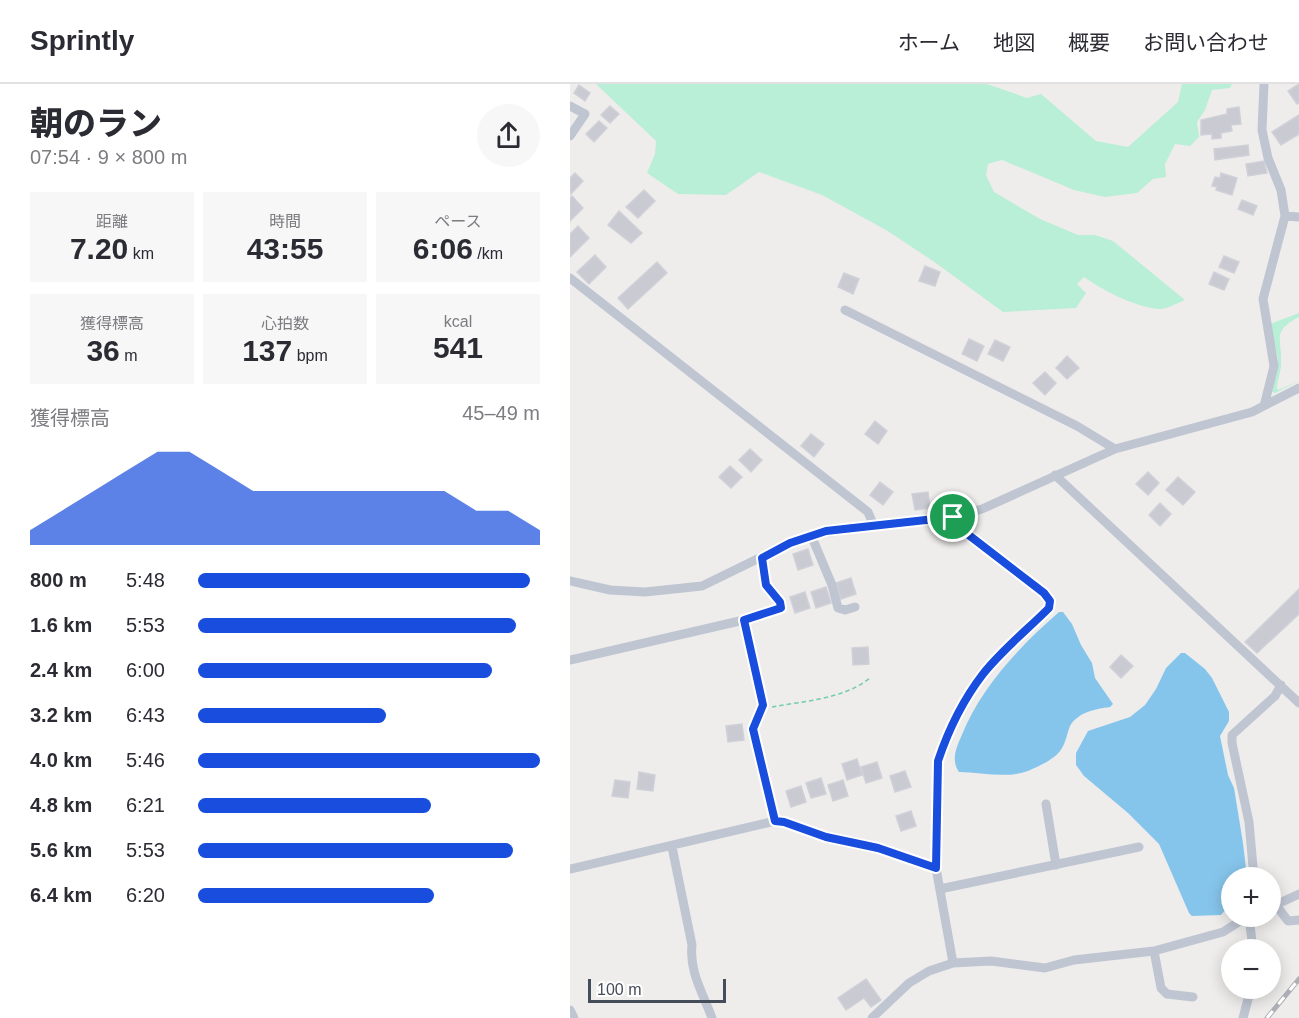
<!DOCTYPE html>
<html lang="ja">
<head>
<meta charset="utf-8">
<style>
	body { margin:0; font-family:Arial,"Noto Sans JP",sans-serif; background:#f7f7f7; color:#2b2b33; height:100vh; display:flex; flex-direction:column; font-size:22px; white-space:nowrap }
	* { box-sizing:border-box; margin:0 }
	p { font-size:20px; color:#7c7c81 }
	.icon { flex:none; width:33px; height:33px; fill:none; stroke:currentColor; stroke-width:2; stroke-linecap:round; stroke-linejoin:round }
	.map { position:relative; flex:1; overflow:hidden }
	.drawer { display:flex; flex-direction:column; background:#fff; width:570px }
	.drawer>* { flex:none }
	.controls { position:absolute; left:651px; top:783px; display:grid; gap:12px }
	.controls a { display:grid; place-items:center; width:60px; height:60px; border-radius:50%; background:#fff; box-shadow:0 3px 15px #0003; font-size:30px }
	.scale { position:absolute; left:18px; bottom:15px; width:138px; box-sizing:border-box; padding-left:6px; border:3px solid #454c5a; border-top:0; font-size:16px; line-height:21px; white-space:nowrap; color:#454c5a; -webkit-text-stroke:4px #fff; paint-order:stroke }
	.pin { position:absolute; display:grid; place-items:center; width:51px; height:51px; color:#fff; margin:-26px; border:3px solid #fff; border-radius:50%; box-shadow:0 2px 6px #0007 }
	.round { display:grid; place-items:center; flex:none; width:63px; height:63px; border-radius:32px; background:#f7f7f7 }
	.summary { display:flex; align-items:center; justify-content:space-between; height:102px; padding:0 30px }
	h1 { font-size:33px; font-weight:800; line-height:45px }
	.stats { display:grid; grid-template-columns:repeat(3,1fr); gap:9px; height:102px; padding:6px 30px }
	.stats div { display:grid; align-content:center; border-radius:0px; background:#f7f7f7; text-align:center }
	.stats b { font-size:30px; font-weight:800 }
	.stats small { font-size:16px; font-weight:400 }
	.stats p { font-size:16px }
	.chart { height:168px; padding:12px 30px }
	.chart p { display:flex; justify-content:space-between }
	.chart svg { width:100%; height:108px; margin-top:6px; fill:#184ddd; opacity:.7 }
	ul { padding:0 30px; list-style:none; font-size:20px }
	li { display:grid; grid-template-columns:96px 72px 1fr; align-items:center; height:45px }
	li i { height:15px; border-radius:8px; background:#184ddd }
	header { display:flex; align-items:center; gap:36px; box-sizing:border-box; height:84px; padding:0 30px; background:#fff; border-bottom:2px solid #e1e1e2 }
	header strong { font-size:28px }
	nav { display:flex; gap:33px; margin-inline-start:auto; font-size:21px }
	main { display:flex; flex:1; min-height:0 }
	.map>svg:first-child { display:block }
	.green { fill:#b9eed7 }
	.water { fill:#86c5eb }
	.building { fill:#c9cad2; stroke:#d0d1d8; stroke-width:1.5 }
	.lines { fill:none; stroke-linecap:round; stroke-linejoin:round }
	.path { stroke:#72ccaf; stroke-width:1.5; stroke-dasharray:4.5 3; stroke-linecap:butt }
	.minor { stroke:#bfc6d2; stroke-width:9 }
	.rail-casing { stroke:#aeb0b7; stroke-width:5 }
	.rail { stroke:#fff; stroke-width:3; stroke-dasharray:9; stroke-linecap:butt }
	.route-casing { stroke:#fff; stroke-width:12 }
	.route { stroke:#184ddd; stroke-width:8 }
</style>
</head>
<body>
<header>
<strong>Sprintly</strong>
<nav><a>ホーム</a><a>地図</a><a>概要</a><a>お問い合わせ</a></nav>
</header>
<main>
<section class="drawer">
<div class="summary"><div><h1>朝のラン</h1><p>07:54 · 9 × 800 m</p></div><a class="round"><svg class="icon" aria-label="share" viewBox="0 0 24 24"><path d="M12 15V3M7 8l5-5 5 5M5 13v7h14v-7"/></svg></a></div>
<div class="stats">
<div><p>距離</p><b>7.20<small> km</small></b></div>
<div><p>時間</p><b>43:55</b></div>
<div><p>ペース</p><b>6:06<small> /km</small></b></div>
</div>
<div class="stats">
<div><p>獲得標高</p><b>36<small> m</small></b></div>
<div><p>心拍数</p><b>137<small> bpm</small></b></div>
<div><p>kcal</p><b>541</b></div>
</div>
<div class="chart"><p><span>獲得標高</span>45–49 m</p>
<svg viewBox="0 0 160 44" preserveAspectRatio="none"><path d="M0 44V38L10 30L20 22L30 14L40 6L50 6L60 14L70 22L80 22L90 22L100 22L110 22L120 22L130 22L140 30L150 30L160 38V44z"/></svg>
</div>
<ul>
<li><b>800 m</b>5:48<i style="width:97%"></i></li>
<li><b>1.6 km</b>5:53<i style="width:93%"></i></li>
<li><b>2.4 km</b>6:00<i style="width:86%"></i></li>
<li><b>3.2 km</b>6:43<i style="width:55%"></i></li>
<li><b>4.0 km</b>5:46<i style="width:100%"></i></li>
<li><b>4.8 km</b>6:21<i style="width:68%"></i></li>
<li><b>5.6 km</b>5:53<i style="width:92%"></i></li>
<li><b>6.4 km</b>6:20<i style="width:69%"></i></li>
</ul>
</section>
<div class="map">
<svg width="729" height="934" viewBox="0 0 729 934">
	<rect width="100%" height="100%" fill="#efedec"/>
	<path class="green" d="M26,0h391l40,14 14,-4 55,47 32,6 50,-45 4,-18h50l-2,4 -18,2 -7,20 -8,12 2,15 -9,9 -15,-2 -10,20 1,13 -13,2 -16,14 -32,4 -31,-7 -72,-30 -14,4 -2,11 8,17 46,27 38,16h17l18,6 72,59c-8,3 -19,10 -27,9 -25,-3 -54,-18 -74,-32l-7,7 9,9 -10,15 -73,4 -70,-51 -47,-31 -64,-35 -63,-23 -33,23 -48,-1 -31,-21 8,-19 1,-13z
		M729,229v4c-29,15 -16,23 -18,48 0,8 -4,15 -4,23l1,2 21,-9 -24,12 -3,-1 6,-34 -8,-34z"/>
	<path class="water" d="M489,528h4l9,12 9,21 11,18 3,15 18,26 -3,3c-14,2 -32,5 -40,19 -3,7 -4,16 -8,22 -6,11 -23,18 -34,23 -22,8 -47,1 -69,1 -8,-11 -3,-24 2,-35 20,-50 58,-90 98,-125z
		M611,569h4l20,16 7,9 17,34v9l-9,15 8,39 6,13 9,55 4,34 -15,1 -1,25 -10,12 -29,1 -3,-3 -30,-69 -31,-31 -44,-37 -8,-11v-12l12,-22 42,-14 15,-12 11,-16 10,-21z"/>
	<path class="building" d="M729,0v19l-2,1 -9,-13z
		M9,1l11,8 -5,8 -11,-8z
		M40,22l9,8 -9,9 -9,-8z
		M669,23l2,17 -10,1 1,6 -11,2v5l-9,1v-5l-11,1v-15l26,-6v-5z
		M729,31v19l-18,11 -9,-13z
		M29,37l8,7 -13,14 -8,-8z
		M678,61l1,10 -34,5 -1,-11z
		M694,77l3,12 -19,3 -2,-12z
		M5,89l8,8 -12,13 -1,-16z
		M651,89l16,5 -5,17 -16,-5 1,-3 -5,-1 3,-9 5,1z
		M74,106l11,11 -17,17 -12,-11z
		M2,112l11,12 -13,13v-23z
		M672,116l15,6 -4,9 -15,-6z
		M49,127l23,22 -11,10 -23,-18z
		M8,142l11,12 -19,19v-23z
		M25,171l11,12 -17,17 -12,-12z
		M654,172l15,6 -5,11 -15,-6z
		M87,178l10,11 -39,36 -10,-11z
		M355,182l15,6 -5,14 -16,-5z
		M644,188l15,7 -5,11 -15,-6z
		M274,189l15,6 -6,15 -15,-7z
		M399,255l15,7 -7,15 -15,-7z
		M425,256l15,7 -7,14 -15,-7z
		M497,272l12,12 -12,11 -11,-11z
		M475,288l11,11 -11,12 -12,-12z
		M305,337l12,10 -9,13 -13,-10z
		M241,350l13,10 -10,13 -13,-11z
		M180,365l12,11 -11,12 -12,-12z
		M160,382l12,11 -11,11 -12,-11z
		M578,388l11,11 -11,12 -12,-11z
		M608,393l17,15 -12,13 -17,-15z
		M310,398l13,10 -10,13 -13,-10z
		M358,408l2,16 -15,2 -3,-16z
		M590,419l11,11 -11,12 -11,-11z
		M238,465l5,16 -15,5 -5,-16z
		M281,494l5,16 -15,5 -5,-16z
		M256,503l5,16 -15,5 -5,-16z
		M729,505v25l-42,39 -12,-11z
		M235,508l5,16 -15,5 -5,-16z
		M298,563l1,17 -16,1 -1,-17z
		M551,571l12,11 -12,12 -11,-11z
		M172,640l2,16 -16,2 -2,-16z
		M287,675l5,16 -15,5 -5,-16z
		M307,678l5,16 -16,5 -5,-16z
		M335,687l6,16 -16,5 -5,-16z
		M69,688l16,3 -2,16 -16,-2z
		M251,694l5,16 -15,4 -5,-15z
		M45,696l15,2 -2,16 -16,-2z
		M273,696l5,16 -15,5 -5,-16z
		M231,702l5,16 -15,5 -5,-16z
		M341,727l5,15 -15,5 -5,-15z
		M296,895l15,21 -10,7 -7,-9 -18,12 -8,-12z"/>
	<g class="lines">
		<path class="path" d="M202,623c32,-6 72,-8 98,-29"/>
		<path class="minor" d="M694,0l-2,46 6,28 13,32 4,26 -22,83 11,67 -10,40
			M0,22l15,8 -15,22
			M715,132l14,1
			M0,194l298,234 6,14
			M275,226l232,116 38,23
			M485,391l244,228
			M383,433l4,9 88,67 5,8 -1,7 -64,64 -14,18 -17,31 -16,40 -2,107 17,95
			M241,451l21,50 6,23 7,2 10,-3
			M0,497l40,9 35,2 57,-6 88,-43 21,-8 89,-13 53,-5 29,-8 133,-60 137,-37 47,-24
			M174,536l19,85 -10,24 22,92
			M0,576l174,-40 37,-12 -1,-6 -14,-17 -4,-27
			M476,720l10,61
			M102,763l20,98c-3,27 11,48 20,73
			M0,785l205,-48 9,1 42,15 52,11 58,20
			M684,794l-5,-56 -17,-79v-8l43,-39 6,-11
			M370,805l199,-42
			M706,821l12,16 11,-1
			M703,822l26,-12
			M679,832l4,34
			M584,867l7,37 6,6 26,3
			M0,926l4,8
			M302,934l37,-35 20,-12 24,-8 38,-2 54,7 29,-8 80,-9 69,-19 25,-16
			M673,934l8,-30"/>
		<g class="rail-casing">
			<path id="rail" d="M697,934l32,-39"/>
		</g>
		<use href="#rail" class="rail"/>
	</g>
	<g class="lines">
		<g class="route-casing">
			<path id="route" d="M383,433l4,9 87,67 6,8 -1,7c-22,22 -47,42 -66,66 -20,26 -35,57 -45,87l-2,107 -58,-20 -52,-11 -42,-15 -9,-1 -22,-92 10,-24 -19,-85 37,-12 -1,-6 -14,-17 -4,-27 28,-15 36,-12z"/>
		</g>
		<use href="#route" class="route"/>
	</g>
</svg>
<div class="controls">
<a>+</a>
<a>−</a>
</div>
<div class="scale">100 m</div>
<div class="pin" style="left:383px;top:433px;background:#1e9e55"><svg class="icon" aria-label="arrive" viewBox="0 0 24 24"><path d="M6 21V4h12l-3 4 3 4H6"/></svg></div>
</div>
</main>
</body>
</html>
